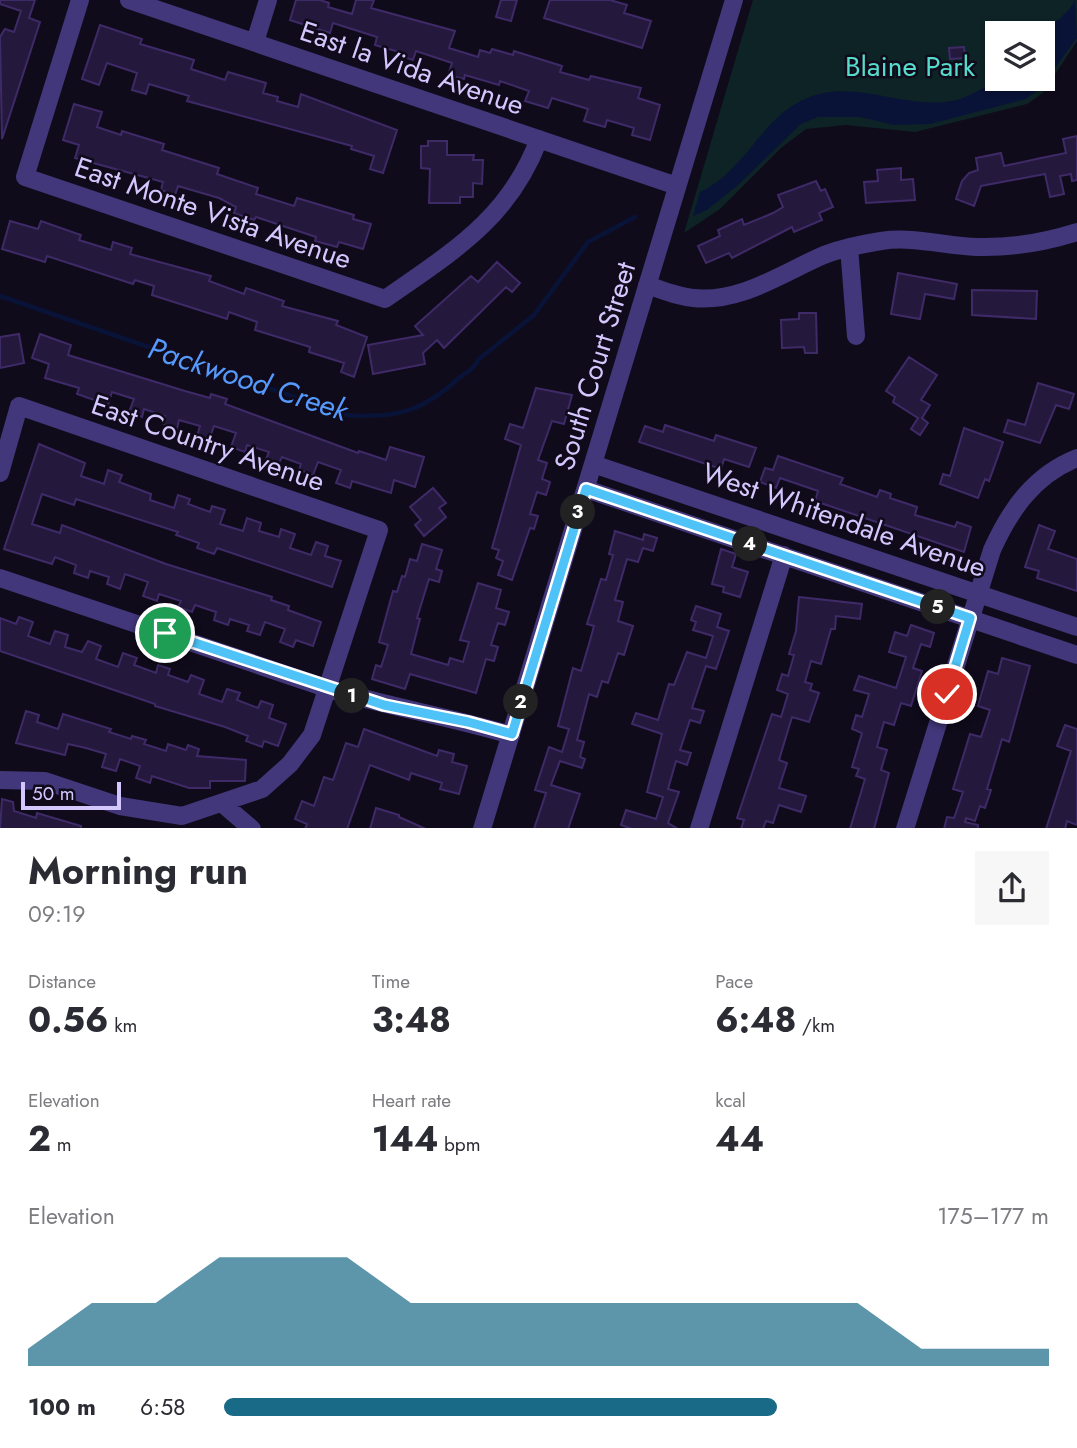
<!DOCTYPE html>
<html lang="en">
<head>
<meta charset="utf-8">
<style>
	body { margin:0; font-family:Jost,sans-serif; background:#f7f7f7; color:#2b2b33; height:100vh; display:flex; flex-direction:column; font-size:26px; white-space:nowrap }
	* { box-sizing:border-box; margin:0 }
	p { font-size:23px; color:#7c7c81 }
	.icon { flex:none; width:38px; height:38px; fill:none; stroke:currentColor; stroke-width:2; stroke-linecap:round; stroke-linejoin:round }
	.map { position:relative; height:828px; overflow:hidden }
	.drawer { display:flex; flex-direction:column; background:#fff; flex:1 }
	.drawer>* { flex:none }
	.buttons { position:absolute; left:985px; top:21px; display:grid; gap:14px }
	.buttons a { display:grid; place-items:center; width:70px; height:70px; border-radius:0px; background:#fff; box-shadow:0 2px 5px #0004; font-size:35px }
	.scale { position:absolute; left:21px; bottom:18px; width:100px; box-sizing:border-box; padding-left:7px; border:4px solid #d4c7fe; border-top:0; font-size:19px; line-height:24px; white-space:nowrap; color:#d4c7fe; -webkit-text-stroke:5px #100b1b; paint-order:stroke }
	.pin { position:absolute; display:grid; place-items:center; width:60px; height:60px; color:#fff; margin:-30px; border:4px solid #fff; border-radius:50%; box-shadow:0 2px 7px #0007 }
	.km { position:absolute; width:35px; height:35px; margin:-18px; border-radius:50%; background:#222; color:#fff; font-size:19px; line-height:35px; text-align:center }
	.round { display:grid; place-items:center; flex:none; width:74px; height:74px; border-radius:0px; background:#f7f7f7 }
	.overview { display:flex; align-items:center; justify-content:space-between; height:119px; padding:0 28px }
	h1 { font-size:38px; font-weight:700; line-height:52px }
	.figures { display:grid; grid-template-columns:repeat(3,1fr); gap:10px; height:119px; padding:7px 28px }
	.figures div { display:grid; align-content:center }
	.figures b { font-size:35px; font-weight:700 }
	.figures small { font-size:19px; font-weight:400 }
	.figures p { font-size:19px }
	.chart { height:196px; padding:14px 28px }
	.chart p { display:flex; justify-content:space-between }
	.chart svg { width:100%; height:126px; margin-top:7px; fill:#196a87; opacity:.7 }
	ul { padding:0 28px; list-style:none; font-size:23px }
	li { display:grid; grid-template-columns:112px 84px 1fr; align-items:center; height:52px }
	li i { height:18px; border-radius:9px; background:#196a87 }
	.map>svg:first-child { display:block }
	.green { fill:#0e2325; fill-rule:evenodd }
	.water { fill:#091337 }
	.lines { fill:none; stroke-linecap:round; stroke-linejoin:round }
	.stream { stroke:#091337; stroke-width:4.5 }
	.building { fill:#24183c; stroke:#3f2a68; stroke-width:2 }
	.minor { stroke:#42377a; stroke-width:18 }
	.route-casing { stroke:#fff; stroke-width:14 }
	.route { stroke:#4fc3f7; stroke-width:9 }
	.labels { text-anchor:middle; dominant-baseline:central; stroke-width:5; stroke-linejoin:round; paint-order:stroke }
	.park-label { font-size:28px; fill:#55dccc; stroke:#100b1b }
	.street-label { font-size:28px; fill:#d4c7fe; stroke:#100b1b }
	.water-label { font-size:30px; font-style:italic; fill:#5699fc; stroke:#100b1b }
</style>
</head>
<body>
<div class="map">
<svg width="1077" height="829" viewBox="0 0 1077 829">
	<rect width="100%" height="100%" fill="#100b1b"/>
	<path class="green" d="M753,0h324v41l-34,52 -16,11 -112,28 -69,-7 -40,4 -25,19 -61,61 -36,24zM998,33h45v46h-45z"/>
	<path class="water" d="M1075,0l2,38 -37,50 -14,11 -96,25 -36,1 -34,-8h-42l-17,7 -63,61 -31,25 -14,6 7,-24c44,-20 60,-71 101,-91 49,-26 100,9 151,0 19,-3 37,-19 54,-22 11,-2 25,0 37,0 0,-14 -4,-33 3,-45 7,-14 23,-19 29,-34z"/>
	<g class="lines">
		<path class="stream" d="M0,296l347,119c49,4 76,-4 112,-37 8,-6 15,-9 20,-19l55,-44 54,-73 47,-25"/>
	</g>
	<path class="building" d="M0,0h35l-6,18 11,4 -38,117 -2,-102 5,-8 9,3 7,-21 -21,-7z
		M296,0h24l9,3 -1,4 24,7 4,-14h18l-3,8 84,23 -6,17 29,9 2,-7 10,3 2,-4 21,6 1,-4 48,15 -2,6 29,8 2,-4 50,12 -3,10 22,7 -10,35 -18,-5 2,-7 -27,-8 -2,7 -21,-6 4,-12 -36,-11 -4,10 -23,-7 4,-10 -29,-10 -1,4 -34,-10 -1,4 -16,-4 4,-12 -36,-12 -3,9 -15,-5 1,-3 -24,-7 2,-8 -44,-14 -3,10 -40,-13z
		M501,0h16l-6,21 -15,-4z
		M550,0h60l17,5 -3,8 27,8 -9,27 -98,-30z
		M100,25l42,14 -2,5 54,16 -3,9 34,11 3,-8 38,11 -3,10 15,4 -1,4 21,6 3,-13 96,36 -14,43 -13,-4 4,-13 -23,-7 1,-3 -165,-45 2,-5 -40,-12 -3,10 -14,-4 5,-17 -30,-10 -8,22 -17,-6z
		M964,47l1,11 -15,1 -1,-11z
		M74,104l28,8 -5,15 24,8 1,-4 42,13 -2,6 57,18 -2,6 41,14 -2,6 38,12 3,-8 57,17 -1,4 18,5 -8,25 -24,-7 -2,5 -22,-6 1,-4 -60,-20 -2,3 -20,-7 2,-6 -17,-9 -41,-12 -3,9 -14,-5 2,-8 -88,-24 4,-13 -16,-5z
		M1077,136v44l-5,1 -1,-7 -11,2 4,18 -14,3 -5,-23 -64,12 -7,20 -18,-7 6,-18 7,-8 9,-3 -2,-12 25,-5 3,13 37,-8 25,-5 -3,-14z
		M428,141h19v14h27l-1,5h10l-1,24 -9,-1v14h-13v6h-31l1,-34 -9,-1v-22h7z
		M901,168v12l12,-1 2,21 -49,3 -2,-21 14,-1 -1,-11z
		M816,181l5,10 4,-2 8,18 -14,6 3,7 -28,12 -2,-5 -60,31 -3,-5 -23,10 -8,-17 22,-10 -2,-6 24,-11 2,6 29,-12 10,-6 -5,-12z
		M10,221l28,8 3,-8 40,14 -2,5 32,10 2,-8 19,6 -2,6 81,22 -2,5 35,13 2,-6 38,13 -2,5 56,15 -2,4 31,12 -13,40 -13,-5 3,-9 -35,-11 1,-5 -55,-17 2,-8 -28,-10 -2,7 -75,-24 2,-9 -19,-6 -2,4 -86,-28 -2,6 -43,-13z
		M497,262l23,21 -8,9 -6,-5 -62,61 -7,-8 -14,13 2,11 -52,10 -5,-29 55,-10 -8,-9 56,-50 7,6z
		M898,273l59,11 -3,15 -29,-5 -5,25 -29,-5z
		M972,290l65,1 -1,28 -64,-4z
		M799,313h17l1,40h-12l-1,-6 -22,1 -1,-28 18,-1z
		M19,334l5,29 -24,5v-31z
		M40,334l31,11 -3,10 117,36 25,7 1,-4 16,5 -2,5 133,49 1,-2 27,9 4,-13 34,10 -9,30 -21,-7 -3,13 -39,-12 -2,7 -14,-5 5,-13 -23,-8 -5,13 -14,-5 2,-6 -19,-7 -3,6 -13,-4 3,-7 -22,-7 -2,7 -14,-5 5,-14 -22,-7 -5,14 -12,-4 3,-10 -21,-6 -2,9 -14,-5 2,-8 -21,-7 -2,8 -13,-5 5,-13 -22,-7 -4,13 -31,-11 2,-6 -34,-10 4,-14 -17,-6z
		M909,357l28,18 -16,25 9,5 -8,13 6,5 -8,12 -9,-6 7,-11 -25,-16 2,-5 -9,-6z
		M1038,383l36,11 -5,15 -13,-4 -16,38 -36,-11 4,-12 17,5z
		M536,388l36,7 -8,29 -12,-3 -14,39 9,3 -5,16 8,3 -4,13 -9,-3 -7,22 8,2 -4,13 -4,-1 -18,52 -14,-5 5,-14 -7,-3 3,-8 -7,-2 29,-103 -16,-6 5,-15 13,4z
		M665,425l49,16 2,-6 40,13 -7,19 -25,-8 -3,10 -82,-27 6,-16 18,6z
		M964,428l39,14 -14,39 -4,-2 -7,19 -38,-14 3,-10 7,2z
		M39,444l46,19 -4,13 23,8 4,-14 14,5 -3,7 32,12 -1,6 24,8 4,-13 12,4 -2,5 22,8 2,-6 13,4 -5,14 23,7 4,-13 14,5 -2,8 20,6 2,-8 14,5 -5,14 21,7 5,-13 12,4 -3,10 16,5 -9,26 -115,-39 -3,6 -17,-6 2,-5 -23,-8 2,-3 -102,-33 -2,6 -32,-11 -10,30 28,9 2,-8 104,39 106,33 -1,3 18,6 -1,4 33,12 -8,24 -17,-6 -3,7 -13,-5 5,-13 -20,-7 -5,13 -13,-4 2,-6 -19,-6 -2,6 -14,-5 2,-8 -21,-7 -3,7 -14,-5 3,-6 -22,-7 -2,7 -14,-5 5,-14 -23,-8 -5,15 -13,-5 2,-7 -19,-6 -2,7 -14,-5 2,-8 -21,-8 -3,7 -48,-15z
		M778,456l65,22 -3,6 37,13 3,-7 11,4 -1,4 27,9 -2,8 40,12 2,-5 14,5 -7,25 -149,-51 3,-10 -38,-13 -4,10 -16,-6 5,-14 8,2z
		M433,488l13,15 -7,5 7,9 -22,19 -9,-11 6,-5 -11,-13z
		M1039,525l16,6 -7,18 29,10v32l-40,-13 2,-7 -14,-4z
		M615,531l28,9 1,-6 13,4 -4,13 -10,-3 -5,14 -11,-3 -12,41 8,2 -5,19 15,5 -9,29 -6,-2 -10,30 -6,-2 -5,16 -8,-3 -12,46 7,2 -4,15 5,2 -3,9 -22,-7 -9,24 29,9 -12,35h-34l12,-36 -11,-3 14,-43 13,5 7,-23 -11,-3 15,-58 8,3 8,-27 5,-18 -7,-2 14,-45 5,1 7,-25 -4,-1z
		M422,544l20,6 -6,19 6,2 -3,11 -10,-3 -12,39 3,1 -9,35 37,11 2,-7 13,4 6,-20 -9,-2 18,-57 23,7 -5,18 13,4 -4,13 -7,-2 -7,22 7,2 -4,14 -8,-2 -10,34 -66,-19 -5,15 -33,-10 4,-14 5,2 7,-22 -9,-3 14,-51 4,1 5,-16 3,1 5,-18 7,2z
		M721,549l15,5 -4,13 16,5 -8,25 -17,-5 1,-5 -12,-3z
		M799,597l63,7 -2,15 -24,-3 -1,13h-4l-10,35 -10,-3 -6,21 7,2 -2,6 9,3 -10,29 -17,-5 -13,43 8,3 -8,25 27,8 -5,16 -22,-7 -6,18 -7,-2 -3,8h-22l3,-9 -7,-2 35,-104 9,3 7,-23 -11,-4 5,-16 6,2 6,-21 -5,-1 7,-23z
		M696,606l25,8 -4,13 12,4 -13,38 -10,-3 -14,42 12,3 -4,12 -10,-3 -10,30 11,3 -4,12 -11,-4 -8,28 11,3 -11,31 10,6h-46l-11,-4 5,-15 30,9 7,-22 -16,-5 15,-58 -30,-10 4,-11 22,7 11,-36 5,1 13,-33 19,6 7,-22 -20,-6 3,-8 -5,-2z
		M19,617l14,5 -5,14 22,8 5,-13 13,4 -3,12 17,5 6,-11 13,5 -5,13 22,8 5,-14 14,5 -3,7 22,8 2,-8 12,4 -2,6 20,7 3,-7 13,5 -5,14 23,8 5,-13 13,4 -3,7 21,8 3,-7 12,4 -4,13 17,6 -8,22 -14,-5 -2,6 -16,-6 2,-5 -23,-9 -70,-21v-2l-155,-53v-33l16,6z
		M911,625l23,8 -4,14 -9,-3 -8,24 9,3 -11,35 -10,-3 -7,22 -10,-3 -7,25 10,3 -6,20 8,3 -15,56h-24l15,-50 -9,-3 3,-7 -7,-2 10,-34 -10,-4 4,-14 6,2 7,-23 -15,-4 5,-14 37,12 10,-31 -17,-5 6,-20 12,4z
		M1002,658l28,8 -21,76 -7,-3 -15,50 4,1 -6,18 -5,-2 -5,15 -9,-3 -1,4 13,3v4h-34l3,-12 7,1 9,-26 -10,-3 17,-55 11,3 9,-27 -12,-4 10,-35 10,3z
		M26,711l13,4 -2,7 21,7 5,-15 48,15 -2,3 22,7 1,-3 14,4 -2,4 22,7 2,-7 18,6 2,-5 11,4 -2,7 49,4 -1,21h-35v7h-21l-37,-12 -2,7 -14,-5 4,-12 -20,-7 -4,12 -14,-4 4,-13 -20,-6 -18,-4 -3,11 -49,-12z
		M1065,725l12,4v96l-10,-4 -2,8h-19l25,-78 -14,-5z
		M364,729l73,27 2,-6 15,4 -2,8 15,4 -8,28 -19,-5 2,-6 -31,-10 -2,7 -39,-15 -23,64h-42l2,-5 -12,-5 7,-18 12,5 10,-29 9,3 13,-37 12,4z
		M2,799l11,3 1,9 22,7 1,-5 44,13v3h-81z
		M376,808l23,7v2l27,12h-56z"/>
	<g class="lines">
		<path class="minor" d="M80,0l-55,177 360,122c67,-47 124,-80 154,-160
			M129,0l548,186
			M255,42l13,-42
			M849,247l7,89
			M647,285c15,5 31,12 46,13 48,5 89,-25 131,-43 18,-7 38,-11 57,-14 33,-5 64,5 96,6 33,1 68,-5 100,-15
			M593,464l484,163
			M0,473l19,-67 360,124 -67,205 -22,29 -28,25 -80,27 -62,-10 -75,-25 -45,-1
			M586,489l491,166
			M0,578l329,111c61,18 122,28 182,46
			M224,805l28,24
			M482,829l252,-829
			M699,829l85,-274
			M905,829l87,-279c18,-40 42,-75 85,-92"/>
	</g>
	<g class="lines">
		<g class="route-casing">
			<path id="route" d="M165,633l219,72 84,17 44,12 74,-245 384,129 -23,76"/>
		</g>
		<use href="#route" class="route"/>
	</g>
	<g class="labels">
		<g class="park-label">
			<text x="910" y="66">Blaine Park</text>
		</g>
		<g class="street-label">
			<text transform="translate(412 68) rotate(19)">East la Vida Avenue</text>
			<text transform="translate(213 213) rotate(19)">East Monte Vista Avenue</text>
			<text transform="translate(595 366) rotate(-73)">South Court Street</text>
			<text transform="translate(208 443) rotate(19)">East Country Avenue</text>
			<text transform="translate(844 520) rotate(19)">West Whitendale Avenue</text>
		</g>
		<g class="water-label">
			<text transform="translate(248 379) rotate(18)">Packwood Creek</text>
		</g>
	</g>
</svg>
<div class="buttons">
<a><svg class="icon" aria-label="layers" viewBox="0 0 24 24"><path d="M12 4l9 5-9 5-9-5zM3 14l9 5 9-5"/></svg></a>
</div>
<div class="scale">50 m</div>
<div class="pin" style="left:165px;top:633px;background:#1e9e55"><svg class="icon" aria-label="arrive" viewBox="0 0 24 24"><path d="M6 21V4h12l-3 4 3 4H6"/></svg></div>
<div class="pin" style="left:947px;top:694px;background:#d93025"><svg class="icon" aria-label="check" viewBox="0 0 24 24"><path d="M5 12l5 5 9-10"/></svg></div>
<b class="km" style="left:352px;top:696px">1</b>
<b class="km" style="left:521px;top:702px">2</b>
<b class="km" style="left:578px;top:512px">3</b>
<b class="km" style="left:750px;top:544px">4</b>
<b class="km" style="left:938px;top:607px">5</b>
</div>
<section class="drawer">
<div class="overview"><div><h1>Morning run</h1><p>09:19</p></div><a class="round"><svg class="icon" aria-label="share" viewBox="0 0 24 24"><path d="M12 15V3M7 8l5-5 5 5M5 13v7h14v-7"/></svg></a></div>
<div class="figures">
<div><p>Distance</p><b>0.56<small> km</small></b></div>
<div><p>Time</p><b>3:48</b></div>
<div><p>Pace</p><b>6:48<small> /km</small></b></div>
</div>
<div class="figures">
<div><p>Elevation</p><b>2<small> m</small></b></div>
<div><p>Heart rate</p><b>144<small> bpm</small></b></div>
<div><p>kcal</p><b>44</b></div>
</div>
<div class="chart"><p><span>Elevation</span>175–177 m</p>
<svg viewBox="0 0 160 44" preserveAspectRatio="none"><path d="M0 44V38L10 22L20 22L30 6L40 6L50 6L60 22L70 22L80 22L90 22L100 22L110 22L120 22L130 22L140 38L150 38L160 38V44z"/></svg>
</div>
<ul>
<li><b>100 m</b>6:58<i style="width:67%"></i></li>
</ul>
</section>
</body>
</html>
